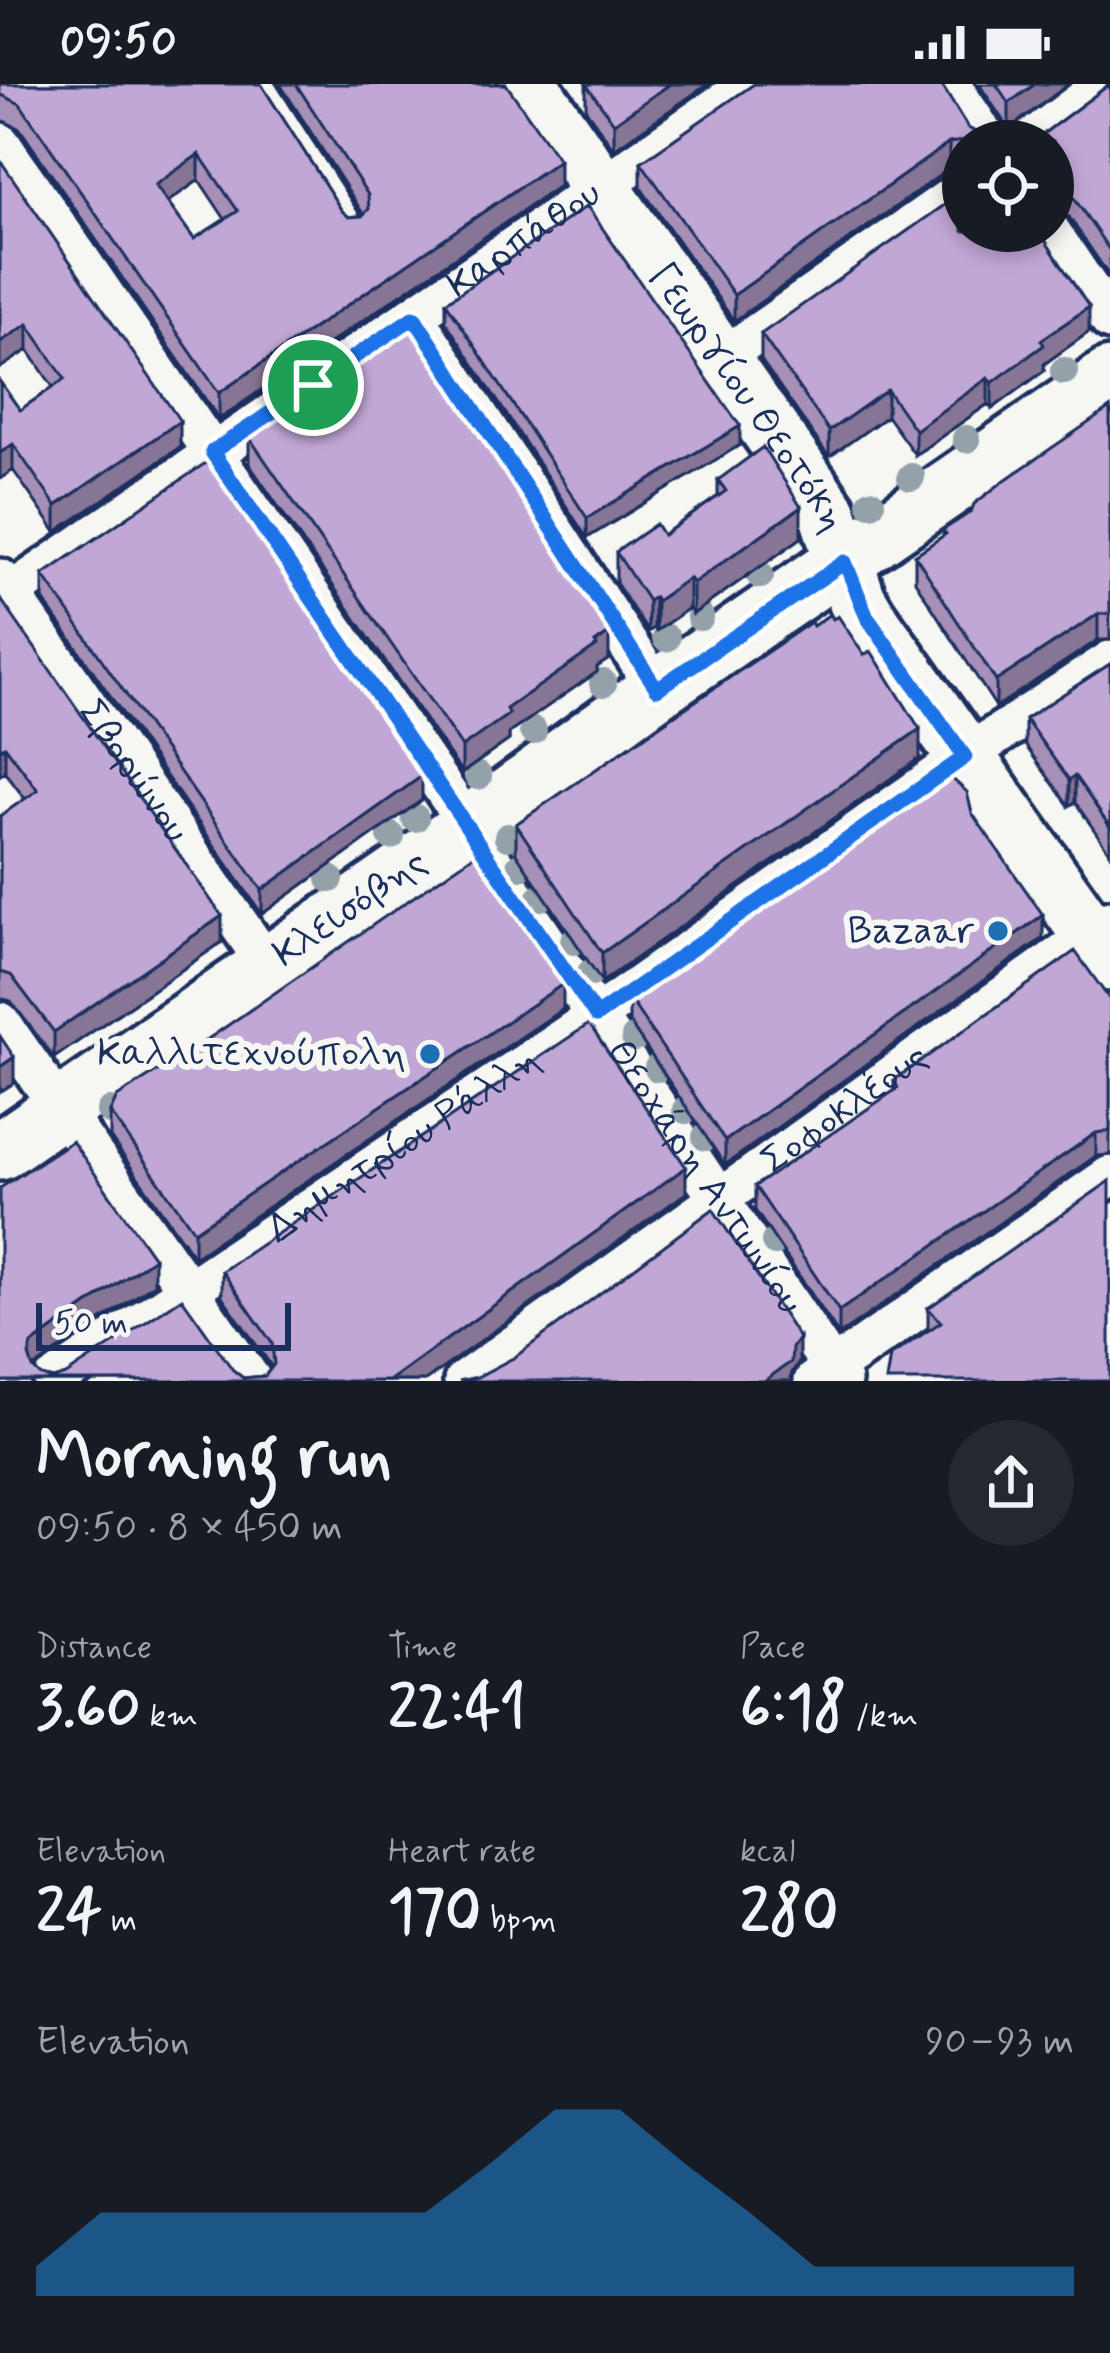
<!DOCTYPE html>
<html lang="en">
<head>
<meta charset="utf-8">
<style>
	body { margin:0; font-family:Mynerve,sans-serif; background:#242831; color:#f1f3f6; height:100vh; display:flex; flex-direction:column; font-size:45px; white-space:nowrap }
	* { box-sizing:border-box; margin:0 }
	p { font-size:39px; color:#9ea1a6 }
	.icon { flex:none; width:66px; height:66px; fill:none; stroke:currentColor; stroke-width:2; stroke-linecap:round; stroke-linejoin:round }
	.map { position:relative; height:1297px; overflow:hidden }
	.details { display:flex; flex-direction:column; background:#171b24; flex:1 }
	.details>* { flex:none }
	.tools { position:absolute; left:942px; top:36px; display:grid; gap:24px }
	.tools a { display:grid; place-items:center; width:132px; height:132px; border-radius:50%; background:#171b24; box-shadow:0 6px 18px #0003; font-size:60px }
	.scale { position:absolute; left:36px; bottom:30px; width:255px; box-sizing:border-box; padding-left:12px; border:6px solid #1b2f5e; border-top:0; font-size:33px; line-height:42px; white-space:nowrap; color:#1b2f5e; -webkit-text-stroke:9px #f6f6f2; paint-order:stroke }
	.pin { position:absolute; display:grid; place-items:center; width:102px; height:102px; color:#fff; margin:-51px; border:6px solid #fff; border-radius:50%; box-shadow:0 3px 12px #0007 }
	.round { display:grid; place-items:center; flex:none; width:126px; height:126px; border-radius:63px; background:#242831 }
	.summary { display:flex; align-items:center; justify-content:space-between; height:204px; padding:0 36px }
	h1 { font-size:66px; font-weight:800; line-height:90px }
	.metrics { display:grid; grid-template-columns:repeat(3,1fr); gap:18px; height:204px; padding:12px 36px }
	.metrics div { display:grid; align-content:center }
	.metrics b { font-size:60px; font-weight:800 }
	.metrics small { font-size:33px; font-weight:400 }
	.metrics p { font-size:33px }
	.chart { height:336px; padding:24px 36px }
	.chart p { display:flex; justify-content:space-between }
	.chart svg { width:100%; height:216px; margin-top:12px; fill:#1f6fb2; opacity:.7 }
	.status { display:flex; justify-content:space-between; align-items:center; height:84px; padding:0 60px; background:#171b24; direction:ltr }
	.status svg { height:33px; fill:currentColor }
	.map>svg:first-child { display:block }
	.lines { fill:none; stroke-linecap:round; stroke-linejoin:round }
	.lane-casing { stroke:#1b2f5e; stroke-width:30 }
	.street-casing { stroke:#1b2f5e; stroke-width:48 }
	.secondary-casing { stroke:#1b2f5e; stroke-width:66 }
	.lane { stroke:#f6f6f2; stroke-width:21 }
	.street { stroke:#f6f6f2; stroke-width:39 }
	.secondary { stroke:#f6f6f2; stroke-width:57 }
	.tree { fill:#94a1a9 }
	.wall { fill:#a690b7; stroke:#1b2f5e; stroke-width:3; fill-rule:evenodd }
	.shaded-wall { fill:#877595; stroke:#1b2f5e; stroke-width:3 }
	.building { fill:#c1a7d5; stroke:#1b2f5e; stroke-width:3; fill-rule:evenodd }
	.route-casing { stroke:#fff; stroke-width:24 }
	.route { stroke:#1a73e8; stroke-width:15 }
	.poi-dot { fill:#1f6fb2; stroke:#f6f6f2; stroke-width:4.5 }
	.labels { text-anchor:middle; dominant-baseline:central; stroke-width:12; stroke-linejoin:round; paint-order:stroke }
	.street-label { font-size:39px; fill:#1b2f5e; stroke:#f6f6f2 }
	.poi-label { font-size:39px; fill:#1b2f5e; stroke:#f6f6f2; text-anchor:end }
</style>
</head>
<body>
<div class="status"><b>09:50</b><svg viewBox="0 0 49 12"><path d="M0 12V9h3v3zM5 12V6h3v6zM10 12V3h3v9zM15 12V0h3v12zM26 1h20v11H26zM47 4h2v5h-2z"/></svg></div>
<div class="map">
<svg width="1110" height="1297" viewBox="0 0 1110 1297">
	<rect width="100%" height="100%" fill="#f6f6f2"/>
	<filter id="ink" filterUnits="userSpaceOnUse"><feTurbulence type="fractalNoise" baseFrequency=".00833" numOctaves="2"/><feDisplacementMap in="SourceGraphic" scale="24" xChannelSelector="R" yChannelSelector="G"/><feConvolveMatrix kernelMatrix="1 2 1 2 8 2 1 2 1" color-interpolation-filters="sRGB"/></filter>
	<g filter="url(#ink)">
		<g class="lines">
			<g class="lane-casing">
				<path id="lane" d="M262,0l93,145"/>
			</g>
			<g class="street-casing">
				<g id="street">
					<path d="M950,0l38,57"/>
					<path d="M1029,57l76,-57"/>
					<path id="s1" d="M0,59l443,645 398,593"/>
					<path d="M1050,147l60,89"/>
					<path d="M414,233l243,372"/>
					<path d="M721,275l242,-170"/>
					<path id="s2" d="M0,495l268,387"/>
					<path id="s3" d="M0,516l750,-516"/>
					<path d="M0,938l252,359"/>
					<path id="s4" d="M53,1297l543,-365 369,-260 145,-95"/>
					<path id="s5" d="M464,1297l646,-461"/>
					<path d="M814,1297l296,-205"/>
				</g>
			</g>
			<g class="secondary-casing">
				<g id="secondary">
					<path id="s6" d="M528,0l300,429 29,87 10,17 243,345"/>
					<path id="s7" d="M0,1067l425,-294 232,-168 453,-312"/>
				</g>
			</g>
			<use href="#lane" class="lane"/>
			<use href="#street" class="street"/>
			<use href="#secondary" class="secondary"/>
		</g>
		<g class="tree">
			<circle cx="1064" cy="287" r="14"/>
			<circle cx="966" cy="355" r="14"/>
			<circle cx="911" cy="393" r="14"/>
			<circle cx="871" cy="419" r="14"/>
			<circle cx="760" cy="491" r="14"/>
			<circle cx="700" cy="533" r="14"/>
			<circle cx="666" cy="554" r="14"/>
			<circle cx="603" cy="599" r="14"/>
			<circle cx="533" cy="647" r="14"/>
			<circle cx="478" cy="692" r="14"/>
			<circle cx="415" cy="734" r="14"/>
			<circle cx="391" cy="752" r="14"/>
			<circle cx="508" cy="753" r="14"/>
			<circle cx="520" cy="782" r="14"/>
			<circle cx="330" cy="795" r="14"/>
			<circle cx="541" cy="813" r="14"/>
			<circle cx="574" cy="857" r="14"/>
			<circle cx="591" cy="889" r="14"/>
			<circle cx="635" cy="954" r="14"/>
			<circle cx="658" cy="984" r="14"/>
			<circle cx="686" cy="1026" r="14"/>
			<circle cx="110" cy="1027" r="14"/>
			<circle cx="706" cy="1053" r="14"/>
			<circle cx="775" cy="1158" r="14"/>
		</g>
		<path class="wall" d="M0,0h261l81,127 7,6 15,-2 -84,-131h226l53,102 -340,233 -199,-290 -20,-10zM199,96l26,39 -31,20 -27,-37z
			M586,0h122l-94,65 -28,-39z
			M979,0h90l-59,44 11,9 22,-3 67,-50v193l-41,-60 -16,-8v-68h-90v27l-14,1 -215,152 -93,-133v-26l327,-34 20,11 12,-3 8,-8z
			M0,76l180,287 -124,85 -43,-62 -13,9v-97l20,28 33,-23 -25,-37 -28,18z
			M446,218l294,143 -153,93 -141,-216z
			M1089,248l-45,32v7l-52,38 -4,-5 -73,51 -28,-39 -58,41 -68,-97v-26z
			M305,310l304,265 -12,8v5l-88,61v7l-47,33 -213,-309v-27l56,-38z
			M1110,324v232h-12l-102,67 -81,-126v-26l28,-19v-6l28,-18z
			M718,396l83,58 -108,76 -4,-6 -33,23 -2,-3 -6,4 -32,-49v-31l47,-17 55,-39z
			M43,491l379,225 -160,114 -219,-315z
			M0,514l222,344 -168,116 -43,-57 -11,-3v-182l25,-17 -20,-27 -5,3z
			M1110,580v189l-35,-51 -6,4 -44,-61v-26z
			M920,674l-318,224 -86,-129v-29z
			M972,729l71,125 -318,227 -96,-143v-24z
			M1110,916v155l-14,1 -257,179 -84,-125v-24l139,-94v-12z
			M563,925l-369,248 -84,-120v-25l101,-75z
			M686,1109l-261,188h-425l154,-97 -121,85 8,7 12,3 180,-9 10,8 22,-2 7,-9 -50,-71v-25z
			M928,1224l182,73 -182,-51z"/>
		<path class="shaded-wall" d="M670,0h38l-94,65v-26z
			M1035,0h34l-60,45v-26z
			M949,59v26l-215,152v-26z
			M199,70v26l-44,31v-26z
			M559,76v26l-340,233v-26z
			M1089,223v25l-45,32v7l-52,38v-26l49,-43z
			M28,240v26l-28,18v-26z
			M988,294v26l-73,51v-25z
			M887,306v26l-58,41v-26z
			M180,337v26l-124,85v-26z
			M740,342v19l-153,93v-20z
			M13,360v26l-13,9v-26z
			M801,423v31l-108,76v-31z
			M689,494v30l-33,23v-30z
			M654,513v31l-6,4v-31z
			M1098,530v26l-102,67v-26z
			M609,549v26l-12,8v5l-88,61v7l-47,33v-26l44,-38z
			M920,645v29l-318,224v-29z
			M5,662v26l-5,3v-26z
			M422,692v24l-160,114v-24z
			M1075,692v26l-6,4v-26z
			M1043,831v23l-318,227v-24z
			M222,832v26l-168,116v-26z
			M563,900v25l-369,248v-26z
			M14,973v26l-14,9v-25z
			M1096,1049v23l-257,179v-24z
			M686,1083v26l-261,188h-36z
			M154,1174v26l-122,85 -3,-13 3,-12z
			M799,1254v24l-7,10 -1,9h-27z"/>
		<path class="building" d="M0,0h261l81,127 7,6 13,-1 7,-7 -1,-14 -72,-111h210l53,76 -340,233 -199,-289 -20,-10zM199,70l39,57 -44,28 -39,-54z
			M586,0h84l-56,39z
			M754,0h187l27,44 20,11 12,-3 9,-9 12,10 22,-3 67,-50v167l-41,-60 -16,-8v-42h-90l-14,2 -215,152 -93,-133z
			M996,0h39l-26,19z
			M0,76l180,261 -124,85 -43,-62 -13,9v-71l20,28 45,-31 -37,-55 -28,18z
			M963,108v39h76l50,76 -48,33 3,5 -52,38 -4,-5 -73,52 -28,-40 -58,41 -68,-97z
			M587,122l153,220 -153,92 -141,-216z
			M407,239l202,310 -14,10 2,3 -91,63 3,5 -47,33 -213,-310 58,-40 -2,-3z
			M1110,324v206h-12l-102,67 -81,-126 31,-21 -3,-4 28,-18 3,-8 31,-24z
			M763,363l38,60 -108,76 -4,-5 -33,23 -2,-4 -6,4 -32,-49 40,-28 7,11 63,-44 -8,-11z
			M207,378l215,314 -160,114 -219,-315z
			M0,514l222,318 -168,116 -43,-57 -11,-3v-156l38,-26 -33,-44 -5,3z
			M830,530l3,5 5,-3 26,39 7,-4 49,78 -318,224 -86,-129 295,-202 2,4z
			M1110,580v163l-35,-51 -6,4 -44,-61z
			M947,690l20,18 5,21 71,102 -318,226 -96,-143z
			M474,771l89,129 -369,247 -84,-119 7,-15 94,-60z
			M1075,867l35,49v131l-14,2 -257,178 -84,-125 143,-98 -4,-8z
			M589,940l97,143 -297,214h-389v-193l72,-47 82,117 -122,86 -3,12 4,12 8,8 12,3 13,-4 116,-77 51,72 10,8 22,-2 9,-12 -2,-21 -50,-72z
			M0,952l14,21 -14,10z
			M1110,1097v200h-224l4,-25 51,-34 -13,-14z
			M713,1125l86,129 -7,10 -1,14 -27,19h-305l18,-4 38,-20z"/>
	</g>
	<g class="lines" filter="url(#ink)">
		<g class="route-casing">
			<path id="route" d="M414,233l243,372 188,-127 22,55 98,140 -369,259 -384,-564z"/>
		</g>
		<use href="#route" class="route"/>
	</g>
	<g class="poi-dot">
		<circle cx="998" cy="847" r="12"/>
		<circle cx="430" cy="970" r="12"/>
	</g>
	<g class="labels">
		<g class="street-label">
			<text stroke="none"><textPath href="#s3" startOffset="636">Καρπάθου</textPath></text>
			<text stroke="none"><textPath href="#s6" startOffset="384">Γεωργίου Θεοτόκη</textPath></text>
			<text stroke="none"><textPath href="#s2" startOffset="234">Σβορώνου</textPath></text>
			<text stroke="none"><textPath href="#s7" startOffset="426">Κλεισόβης</textPath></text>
			<text stroke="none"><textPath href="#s5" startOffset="468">Σοφοκλέους</textPath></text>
			<text stroke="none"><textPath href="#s4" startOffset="423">Δημητρίου Ράλλη</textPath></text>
			<text stroke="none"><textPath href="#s1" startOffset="1251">Θεοχάρη Αντωνίου</textPath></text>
		</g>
		<g class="poi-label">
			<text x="974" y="847">Bazaar</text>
			<text x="406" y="970">Καλλιτεχνούπολη</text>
		</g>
	</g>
</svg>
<div class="tools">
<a><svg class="icon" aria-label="locate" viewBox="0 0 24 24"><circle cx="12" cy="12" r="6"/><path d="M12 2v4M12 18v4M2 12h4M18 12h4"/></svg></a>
</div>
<div class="scale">50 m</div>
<div class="pin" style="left:313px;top:301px;background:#1e9e55"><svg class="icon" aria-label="arrive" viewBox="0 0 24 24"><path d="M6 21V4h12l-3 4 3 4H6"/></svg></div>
</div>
<section class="details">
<div class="summary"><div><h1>Morning run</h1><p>09:50 · 8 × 450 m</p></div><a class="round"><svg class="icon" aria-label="share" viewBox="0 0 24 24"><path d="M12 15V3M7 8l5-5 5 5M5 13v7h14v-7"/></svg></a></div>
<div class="metrics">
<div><p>Distance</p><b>3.60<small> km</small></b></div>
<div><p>Time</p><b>22:41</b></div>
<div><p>Pace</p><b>6:18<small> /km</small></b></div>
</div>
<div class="metrics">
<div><p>Elevation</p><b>24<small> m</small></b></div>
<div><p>Heart rate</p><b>170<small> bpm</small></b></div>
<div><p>kcal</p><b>280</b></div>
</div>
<div class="chart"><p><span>Elevation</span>90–93 m</p>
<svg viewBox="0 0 160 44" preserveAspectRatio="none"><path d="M0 44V38L10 27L20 27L30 27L40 27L50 27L60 27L70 17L80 6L90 6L100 17L110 27L120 38L130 38L140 38L150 38L160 38V44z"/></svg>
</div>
</section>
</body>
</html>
